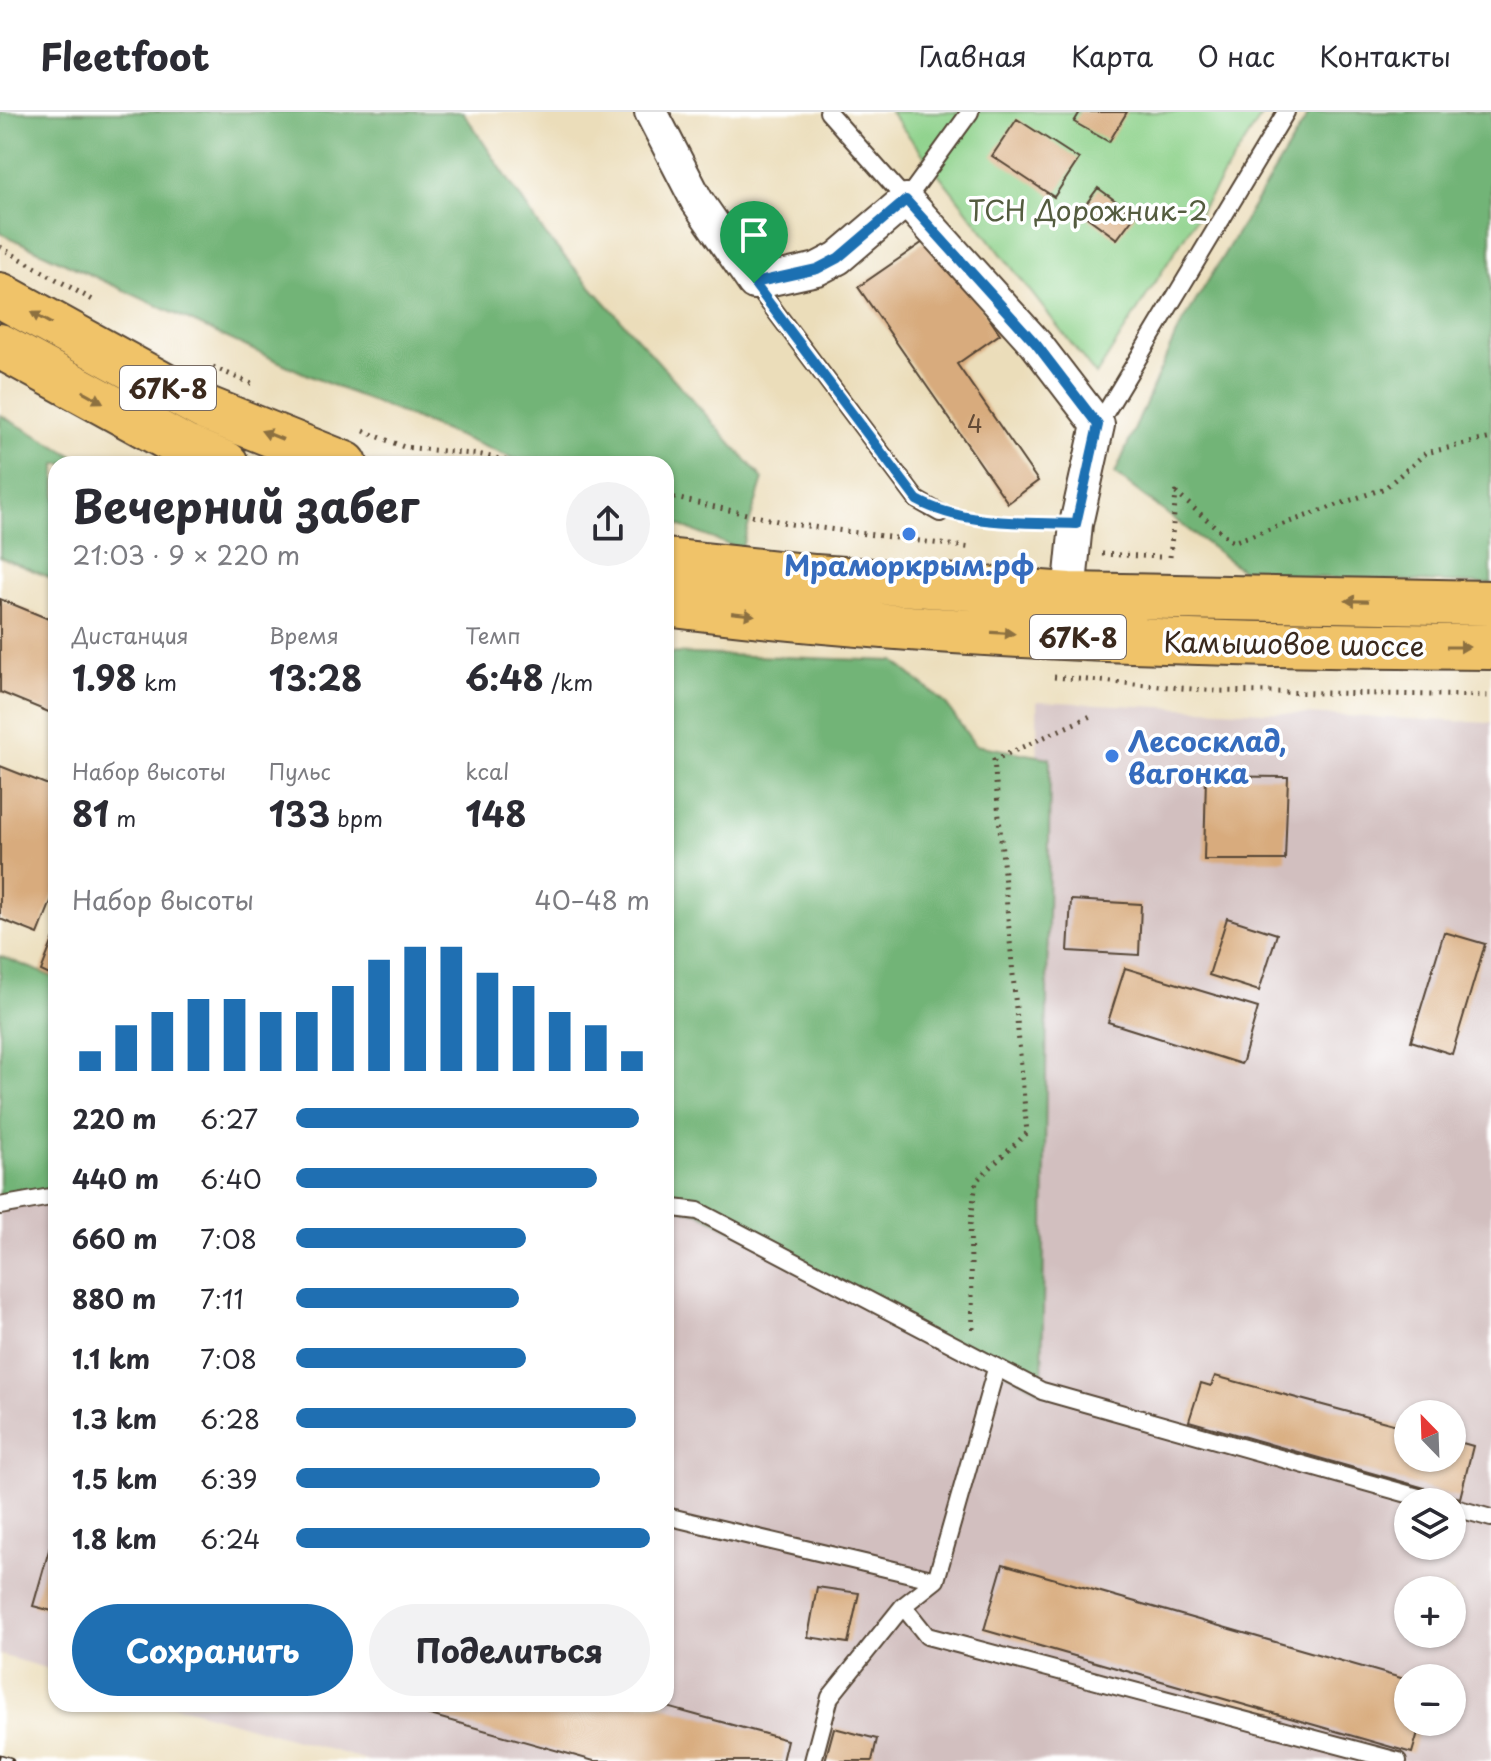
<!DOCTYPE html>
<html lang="ru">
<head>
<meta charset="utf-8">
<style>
	body { margin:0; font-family:"Playpen Sans",sans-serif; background:#f2f2f3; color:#2b2b33; height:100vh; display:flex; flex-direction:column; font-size:30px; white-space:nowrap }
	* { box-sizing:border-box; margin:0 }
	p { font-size:26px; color:#7c7c81 }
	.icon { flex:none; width:44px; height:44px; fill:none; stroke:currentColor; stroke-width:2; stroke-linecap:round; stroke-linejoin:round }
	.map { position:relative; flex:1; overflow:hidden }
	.panel { position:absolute; left:48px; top:344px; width:626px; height:1256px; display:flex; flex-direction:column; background:#fff; border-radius:24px; box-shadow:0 2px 6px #0004 }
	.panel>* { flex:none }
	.needle { width:52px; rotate:337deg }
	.controls { position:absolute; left:1394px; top:1288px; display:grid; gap:16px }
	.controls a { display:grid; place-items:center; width:72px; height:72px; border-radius:50%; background:#fff; box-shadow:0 2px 6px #0004; font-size:40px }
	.pin { position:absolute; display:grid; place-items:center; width:68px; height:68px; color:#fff; margin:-82px -34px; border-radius:50% 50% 50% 0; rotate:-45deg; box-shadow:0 0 8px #0007 }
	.pin .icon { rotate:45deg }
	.round { display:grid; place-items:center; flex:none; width:84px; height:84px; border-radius:42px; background:#f2f2f3 }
	.overview { display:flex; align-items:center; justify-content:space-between; height:136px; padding:0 24px }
	h1 { font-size:44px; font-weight:700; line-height:60px }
	.figures { display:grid; grid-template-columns:repeat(3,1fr); gap:12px; height:136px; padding:8px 24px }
	.figures div { display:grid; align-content:center }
	.figures b { font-size:34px; font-weight:700 }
	.figures small { font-size:22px; font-weight:400 }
	.figures p { font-size:22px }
	.chart { height:224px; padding:16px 24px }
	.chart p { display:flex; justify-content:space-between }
	.chart svg { width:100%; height:144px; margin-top:8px; stroke:#1f6fb2; stroke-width:6 }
	.cta { display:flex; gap:16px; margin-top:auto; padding:16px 24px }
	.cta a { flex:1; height:92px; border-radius:48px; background:#1f6fb2; color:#fff; font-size:32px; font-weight:700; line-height:92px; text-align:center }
	.cta a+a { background:#f2f2f3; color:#2b2b33 }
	ul { padding:0 24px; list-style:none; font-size:26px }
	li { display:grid; grid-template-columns:128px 96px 1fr; align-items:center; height:60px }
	li i { height:20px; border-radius:10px; background:#1f6fb2 }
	header { display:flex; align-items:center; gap:48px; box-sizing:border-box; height:112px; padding:0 40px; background:#fff; border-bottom:2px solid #e1e1e2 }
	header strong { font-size:38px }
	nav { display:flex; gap:44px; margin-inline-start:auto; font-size:28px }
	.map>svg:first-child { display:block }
	.industrial { fill:#d2bfbf; fill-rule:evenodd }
	.green { fill:#8ed28b; stroke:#647e54; stroke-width:2 }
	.forest { fill:#72b477; stroke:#566f4a; stroke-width:2 }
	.building { fill:#d8ab7d }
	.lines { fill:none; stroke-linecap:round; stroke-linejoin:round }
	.service-casing { stroke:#554535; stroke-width:20 }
	.minor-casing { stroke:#554535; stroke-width:36 }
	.primary-casing { stroke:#554535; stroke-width:48 }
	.path { stroke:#554535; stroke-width:5; stroke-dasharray:2 6; stroke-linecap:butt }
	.service { stroke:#fff; stroke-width:16 }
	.minor { stroke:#fff; stroke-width:32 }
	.primary { stroke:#f0c369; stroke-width:44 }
	.rail-casing { stroke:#3b2a1e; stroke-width:9 }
	.rail { stroke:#fff; stroke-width:6; stroke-dasharray:18; stroke-linecap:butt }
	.oneway { fill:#8c6f40 }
	.route-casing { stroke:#fff; stroke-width:16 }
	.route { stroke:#1f6fb2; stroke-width:10 }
	.shop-dot { fill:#3f7fe0; stroke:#fff; stroke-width:3 }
	.labels { text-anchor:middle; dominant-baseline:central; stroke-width:7; stroke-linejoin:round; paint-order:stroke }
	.number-label { font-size:24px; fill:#624a36 }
	.shield { fill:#fff; stroke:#766a62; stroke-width:2 }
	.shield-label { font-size:26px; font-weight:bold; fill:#3b2a1e }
	.park-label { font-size:28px; fill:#545c3f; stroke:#fff }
	.shop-label { font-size:28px; font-weight:bold; fill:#366cbe; stroke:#fff }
	.street-label { font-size:28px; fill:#3b2a1e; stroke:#fff }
</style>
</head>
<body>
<header>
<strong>Fleetfoot</strong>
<nav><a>Главная</a><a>Карта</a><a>О нас</a><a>Контакты</a></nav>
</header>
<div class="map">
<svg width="1491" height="1649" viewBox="0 0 1491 1649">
	<rect width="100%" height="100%" fill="#fff"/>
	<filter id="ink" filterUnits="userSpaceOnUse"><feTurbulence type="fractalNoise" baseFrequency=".0125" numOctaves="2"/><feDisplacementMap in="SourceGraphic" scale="16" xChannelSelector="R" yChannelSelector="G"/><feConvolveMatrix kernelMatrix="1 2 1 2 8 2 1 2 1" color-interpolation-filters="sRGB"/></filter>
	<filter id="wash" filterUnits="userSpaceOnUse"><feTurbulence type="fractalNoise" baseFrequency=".006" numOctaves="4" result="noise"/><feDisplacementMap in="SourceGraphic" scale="32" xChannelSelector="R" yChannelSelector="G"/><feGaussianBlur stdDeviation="1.8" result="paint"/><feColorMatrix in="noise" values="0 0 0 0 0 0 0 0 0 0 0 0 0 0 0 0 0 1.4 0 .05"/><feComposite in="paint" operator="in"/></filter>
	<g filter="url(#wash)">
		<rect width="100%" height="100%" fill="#ebddba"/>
		<path class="industrial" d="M1037,589l454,22v1038h-1122l-198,-57h495v-497l32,4 344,179zM1408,1302h44v44h-44zM1408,1390h44v44h-44zM1408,1478h44v44h-44zM1408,1566h44v44h-44z
			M56,1084v475l-56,-16v-449z"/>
		<path class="green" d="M890,0h374l-168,263z"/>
		<path class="forest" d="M0,0h463l83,124 217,243 -22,71 -75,-30v-56h-139l-215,-87 -312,-144z
			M1310,0h181v472l-243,-9 -133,-101 61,-140z
			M0,303l88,49h-32v116l-56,-23z
			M666,541l228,8 51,42 30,42 75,13 -8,633 -344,-179 -32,-5z
			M0,844l56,22v218l-56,10z"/>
		<g id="blocks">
			<path class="building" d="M1080,0h47l-18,30 -35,-20z
				M1017,7l62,40 -25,38 -62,-41z
				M1098,76l37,27 -18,24 -37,-27z
				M932,124l68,98 -43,30 81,117 -30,22 -150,-216z
				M0,487l56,23v93l-56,-23z
				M0,654l56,22v101l-18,45 -38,-15z
				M1206,664l82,1 -3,83h-81z
				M1071,788l70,4 -2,51 -71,-4z
				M1227,806l50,16 -18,57 -50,-16z
				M1444,820l41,12 -33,110 -41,-13z
				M53,828l3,1v37l-15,-7z
				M1125,856l133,40 -15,53 -2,3 -133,-42z
				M1215,1264l193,52v30h44v-18l21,6 -13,52 -271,-77 12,-38 10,3z
				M53,1424l3,1v75l-23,-6z
				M1003,1452l405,116v42h13l-9,31 -428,-123z
				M817,1475l42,6 -11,50 -40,-6z
				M391,1592h265l131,36 -5,21h-188z
				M834,1616l43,11 -5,22h-47z"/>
		</g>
	</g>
	<g filter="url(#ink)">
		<use href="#blocks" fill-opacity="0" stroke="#554535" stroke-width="2"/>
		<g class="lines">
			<g class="service-casing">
				<path id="service" d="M828,0l78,88 64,-88
					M754,171l163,217 23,13
					M1098,313l188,-313
					M0,1094l56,-10
					M666,1095l32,4 344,180 394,111
					M1452,1395l39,11
					M666,1404l270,64 -33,26 24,30 471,125
					M936,1468l60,-211
					M813,1649l17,-64 73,-91"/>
			</g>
			<g class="minor-casing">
				<path id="minor" d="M651,0l46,89 57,82 63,-14 21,-11 68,-58 130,144 62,81 -22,99 -7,71"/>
			</g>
			<g class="primary-casing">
				<path id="primary" d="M0,183l205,113 140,56
					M0,234l186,102 40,16
					M666,449l149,16 254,18 422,8
					M666,492c273,35 550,41 825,43"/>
			</g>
			<path class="path" d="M0,135l96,55
				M213,255l39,17
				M364,319l40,16 78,8 39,9
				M666,384l125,28 181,24
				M961,404l86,7
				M1102,442l58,3
				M1170,445l6,-64 57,49 152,-54 41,-35 65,-15
				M1054,565l162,14 275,5
				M973,1217l-3,-101 6,-47 51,-48 -33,-373 101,-46"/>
			<use href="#service" class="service"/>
			<use href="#minor" class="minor"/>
			<use href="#primary" class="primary"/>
			<g class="rail-casing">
				<path id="rail" d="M0,1646l10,3"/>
			</g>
			<use href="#rail" class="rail"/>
		</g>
		<defs><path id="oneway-solid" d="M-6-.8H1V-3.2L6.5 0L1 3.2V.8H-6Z" transform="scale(2)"/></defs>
		<g class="oneway">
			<use href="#oneway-solid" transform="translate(41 206) rotate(-151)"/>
			<use href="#oneway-solid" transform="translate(93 285) rotate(29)"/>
			<use href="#oneway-solid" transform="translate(272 323) rotate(-158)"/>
			<use href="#oneway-solid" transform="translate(1357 489) rotate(-179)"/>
			<use href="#oneway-solid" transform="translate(743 502) rotate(7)"/>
			<use href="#oneway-solid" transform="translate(1003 521) rotate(3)"/>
			<use href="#oneway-solid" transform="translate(1458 535)"/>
		</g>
	</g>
	<g class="lines" filter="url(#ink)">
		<g class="route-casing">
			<path id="route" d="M906,88l130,144 62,81 -22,99c-53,-2 -112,2 -159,-24l-163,-217 63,-14 21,-11z"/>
		</g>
		<use href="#route" class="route"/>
	</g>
	<g class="shop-dot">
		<circle cx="909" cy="422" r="8"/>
		<circle cx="1112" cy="644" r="8"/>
	</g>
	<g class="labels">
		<g class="number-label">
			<text x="975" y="311">4</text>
		</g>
		<g class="shield">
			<rect x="120" y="254" width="96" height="44" rx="6"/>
			<rect x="1030" y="503" width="96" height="44" rx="6"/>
		</g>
		<g class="shield-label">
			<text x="168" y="276">67К-8</text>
			<text x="1078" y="525">67К-8</text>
		</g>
		<g class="park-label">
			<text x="1088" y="97">ТСН Дорожник-2</text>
		</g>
		<g class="shop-label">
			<text x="909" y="452">Мраморкрым.рф</text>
			<text x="1128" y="628" text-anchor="start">Лесосклад,<tspan x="1128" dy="32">вагонка</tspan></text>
		</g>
		<g class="street-label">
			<text transform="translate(1294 531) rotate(1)">Камышовое шоссе</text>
		</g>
	</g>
</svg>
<div class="controls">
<a><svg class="needle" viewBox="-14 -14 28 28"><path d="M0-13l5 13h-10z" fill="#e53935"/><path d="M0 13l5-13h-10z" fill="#7c7c81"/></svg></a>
<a><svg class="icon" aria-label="layers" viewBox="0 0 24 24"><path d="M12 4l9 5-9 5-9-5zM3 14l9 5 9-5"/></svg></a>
<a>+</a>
<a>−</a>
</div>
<div class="pin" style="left:754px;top:171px;background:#1e9e55"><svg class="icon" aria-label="arrive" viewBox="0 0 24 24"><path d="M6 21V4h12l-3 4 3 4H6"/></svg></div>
<section class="panel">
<div class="overview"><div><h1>Вечерний забег</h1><p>21:03 · 9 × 220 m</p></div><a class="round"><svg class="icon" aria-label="share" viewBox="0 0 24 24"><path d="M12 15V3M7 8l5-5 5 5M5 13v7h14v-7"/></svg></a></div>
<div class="figures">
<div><p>Дистанция</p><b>1.98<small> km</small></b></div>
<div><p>Время</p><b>13:28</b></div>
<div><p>Темп</p><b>6:48<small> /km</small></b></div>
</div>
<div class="figures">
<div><p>Набор высоты</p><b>81<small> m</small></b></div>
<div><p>Пульс</p><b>133<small> bpm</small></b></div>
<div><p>kcal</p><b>148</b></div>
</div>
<div class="chart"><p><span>Набор высоты</span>40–48 m</p>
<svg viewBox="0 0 160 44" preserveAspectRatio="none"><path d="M5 44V38M15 44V30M25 44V26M35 44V22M45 44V22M55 44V26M65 44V26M75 44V18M85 44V10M95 44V6M105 44V6M115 44V14M125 44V18M135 44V26M145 44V30M155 44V38"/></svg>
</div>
<ul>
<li><b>220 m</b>6:27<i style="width:97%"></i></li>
<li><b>440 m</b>6:40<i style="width:85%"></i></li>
<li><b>660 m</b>7:08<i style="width:65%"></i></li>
<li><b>880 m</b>7:11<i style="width:63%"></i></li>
<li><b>1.1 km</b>7:08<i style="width:65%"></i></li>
<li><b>1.3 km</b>6:28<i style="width:96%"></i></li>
<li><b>1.5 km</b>6:39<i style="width:86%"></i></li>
<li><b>1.8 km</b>6:24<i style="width:100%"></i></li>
</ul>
<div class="cta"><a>Сохранить</a><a>Поделиться</a></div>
</section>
</div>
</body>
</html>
